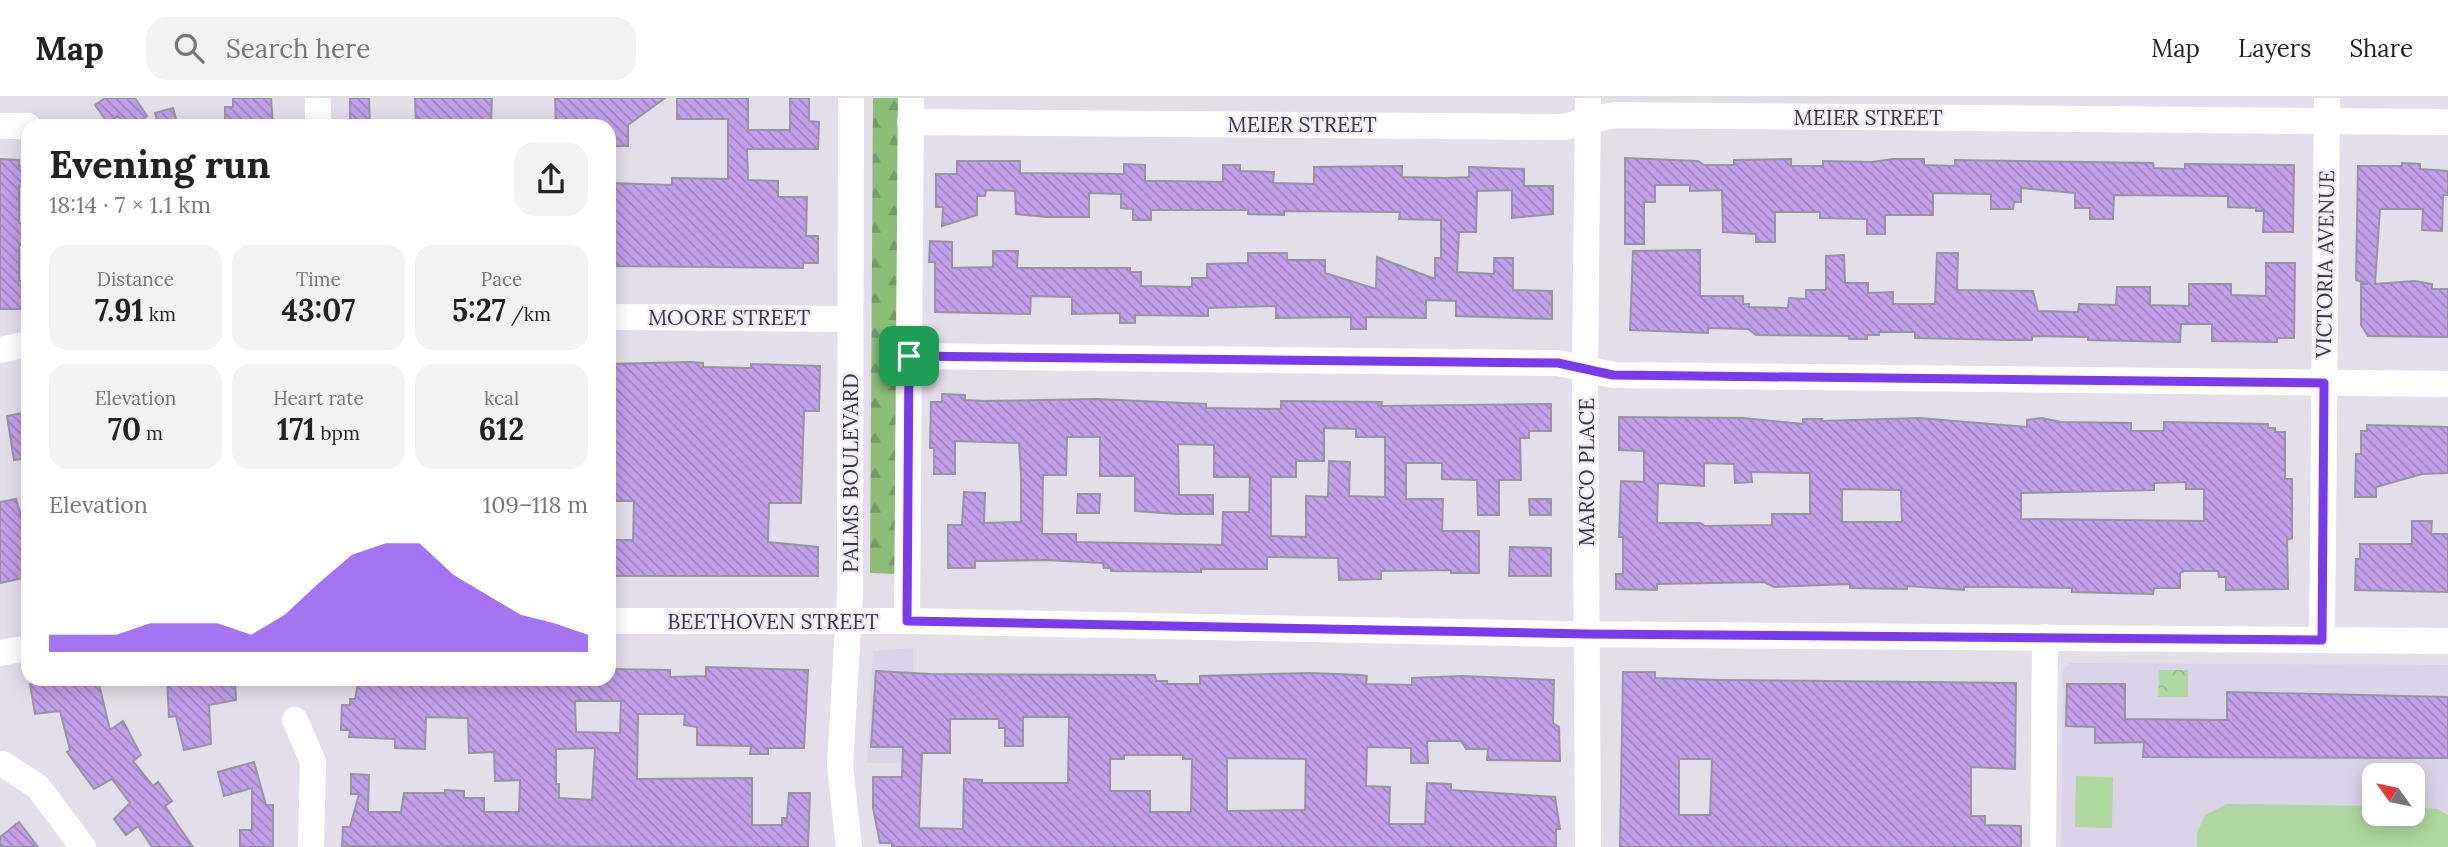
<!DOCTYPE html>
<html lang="en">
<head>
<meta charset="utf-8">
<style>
	body { margin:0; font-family:Lora,serif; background:#f2f2f2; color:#222; height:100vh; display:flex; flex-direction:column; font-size:26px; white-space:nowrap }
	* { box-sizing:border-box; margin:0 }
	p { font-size:23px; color:#767676 }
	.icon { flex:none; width:38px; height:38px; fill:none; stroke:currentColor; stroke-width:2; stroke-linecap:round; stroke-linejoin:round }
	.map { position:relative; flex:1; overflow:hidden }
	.side { position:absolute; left:21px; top:21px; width:595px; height:567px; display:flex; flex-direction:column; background:#fff; border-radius:21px; box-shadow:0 4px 18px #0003 }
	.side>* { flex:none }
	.needle { width:46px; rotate:303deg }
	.tools { position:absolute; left:2362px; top:665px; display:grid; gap:14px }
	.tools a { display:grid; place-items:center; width:63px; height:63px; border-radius:14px; background:#fff; box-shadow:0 4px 18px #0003; font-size:35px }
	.pin { position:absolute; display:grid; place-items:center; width:60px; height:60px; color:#fff; margin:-30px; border-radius:14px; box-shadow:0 4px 10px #0006 }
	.round { display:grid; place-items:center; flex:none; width:74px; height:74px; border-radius:21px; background:#f2f2f2 }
	.summary { display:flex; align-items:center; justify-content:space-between; height:119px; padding:0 28px }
	h1 { font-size:38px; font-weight:700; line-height:52px }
	.figures { display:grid; grid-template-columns:repeat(3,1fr); gap:10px; height:119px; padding:7px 28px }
	.figures div { display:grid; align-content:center; border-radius:18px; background:#f2f2f2; text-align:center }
	.figures b { font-size:30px; font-weight:700 }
	.figures small { font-size:19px; font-weight:400 }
	.figures p { font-size:19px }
	.chart { height:196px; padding:14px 28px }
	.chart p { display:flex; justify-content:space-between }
	.chart svg { width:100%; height:126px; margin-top:7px; fill:#7c3aed; opacity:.7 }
	header { display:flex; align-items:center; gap:42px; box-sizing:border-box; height:98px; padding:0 35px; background:#fff; border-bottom:2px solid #e0e0e0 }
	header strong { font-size:33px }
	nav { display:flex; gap:38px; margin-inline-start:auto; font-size:24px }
	.search { width:490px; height:63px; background:#f2f2f2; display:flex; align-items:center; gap:18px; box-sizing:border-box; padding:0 24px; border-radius:21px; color:#767676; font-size:26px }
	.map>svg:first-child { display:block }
	.built { fill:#dbd3e7; fill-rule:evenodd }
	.grass { fill:#afd7a0 }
	.forest { fill:url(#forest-firs) }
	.park { fill:url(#park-crowns) }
	.building { fill:url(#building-back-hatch); stroke:#98939f; stroke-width:2; fill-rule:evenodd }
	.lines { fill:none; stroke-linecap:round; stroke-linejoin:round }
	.minor { stroke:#fff; stroke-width:26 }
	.route-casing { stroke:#fff; stroke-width:14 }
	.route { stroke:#7c3aed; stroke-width:9 }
	.labels { text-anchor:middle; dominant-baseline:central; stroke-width:5; stroke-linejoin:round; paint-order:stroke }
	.street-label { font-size:21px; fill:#39373c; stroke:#f1ebf9 }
</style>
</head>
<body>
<header>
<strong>Map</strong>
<div class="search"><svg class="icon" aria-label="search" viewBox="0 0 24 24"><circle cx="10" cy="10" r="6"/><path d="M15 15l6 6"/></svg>Search here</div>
<nav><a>Map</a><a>Layers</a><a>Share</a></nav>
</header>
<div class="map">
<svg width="2448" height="749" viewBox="0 0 2448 749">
	<defs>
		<pattern id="forest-firs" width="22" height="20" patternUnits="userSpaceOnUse" patternTransform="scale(1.75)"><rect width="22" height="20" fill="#8cbe78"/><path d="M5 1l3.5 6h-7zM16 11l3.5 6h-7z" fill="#739b64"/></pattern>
		<pattern id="park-crowns" width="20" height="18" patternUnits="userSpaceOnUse" patternTransform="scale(1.75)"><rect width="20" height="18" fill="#afd7a0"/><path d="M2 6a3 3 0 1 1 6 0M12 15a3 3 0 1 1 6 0" fill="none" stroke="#97b98b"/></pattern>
		<pattern id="building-back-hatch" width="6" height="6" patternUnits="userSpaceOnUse" patternTransform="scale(1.75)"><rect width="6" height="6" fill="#c3a0ea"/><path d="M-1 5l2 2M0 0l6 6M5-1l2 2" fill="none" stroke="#9f83bf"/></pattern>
	</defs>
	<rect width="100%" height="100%" fill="#e4deeb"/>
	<path class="built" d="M913,550l1,115h-47l6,-112z
		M2070,565l378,2v182h-387l2,-177zM2375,677h38v39h-38z"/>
	<path class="grass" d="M2076,678l37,1 -1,51 -37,-1z
		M2227,706l148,2v8h38v-7l24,2 11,6v32h-251v-14l8,-18z"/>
	<path class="forest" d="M873,0h25l-3,476 -25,-1z"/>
	<path class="park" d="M2159,572h29v27h-30z"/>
	<path class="building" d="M105,0h30l12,18 -14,10h-8l-7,-10 -10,7 -13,-18z
		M233,0h38l2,28h-48v-19h8z
		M350,0h19l1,28h-20z
		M415,0h77l-1,25 -75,3z
		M555,0h110l-37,27v21h-19v-20h-53z
		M677,0h71v32h42v-32h19v23l10,1 -1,27h-71l1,31 30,1v16h29l-1,39h12v27h-15v5l-194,-2v-83l63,2v-7l56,1v-60h-51z
		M173,10l5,18h-19l-4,-13z
		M1625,60l73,3 6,4h30v-5l57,-1v7h32v-5l49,1 21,-3h31v6l31,1v-6l198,3 1,5 31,1v-5l109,1 -1,67h-30l1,-21h-8v-3l-28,-1v-11l-114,-1 -1,24h-23v-11h-15v-15l-54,-5v14h-7l-1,7h-22v-15l-58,-1v22h-48v19h-18v-15l-47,-1v-6h-45v30h-19v-8l-33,-2 -1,-42 -32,1v-6h-35v17h-11v42h-19z
		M0,61l19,1v6h6v20h-6v37h5l-1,22h-4v36h7l-1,28h-25z
		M957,63h63v12l104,1v-10l21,1v16h24l54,1v-17h17v6l34,1 -1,11 41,1v-17l88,-1v11l43,1 24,-1v-10l55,2v17h29v28l-41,4v-28l-35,1 -1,41h-17l-2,40 37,2v-16h19v32l39,1v28l-96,-3v-15l-30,-1v18l-60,-1v12h-15v-12l-75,1v-12l-68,2v8l-73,-1v8h-15v-10l-48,1v-17l-41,-1 -1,18 -95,-2v-50h-6l1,-21 22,1v26l41,-1v-16h25l-1,17h113v4h11v14l51,1v-9h15v-14l41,-1v-10h39v7h38v13l51,16 1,-32 58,22v-21h6v-38l-42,-1 1,-7 -116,-1v4l-36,-1v-4h-97v10h-18v-11l-12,-1v-14l-32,-1v24h-43l-30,-3 -1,-23 -29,-1 -1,6h-8v19l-35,11 1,-19h-7v-33h21z
		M2402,65l18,1v5l28,2v24h-5l-1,36 -20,-1 1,-21h-43l-5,75 40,-3 17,3v5h16v48l-80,-1 -7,-11v-41h7l-12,-4 2,-114h44z
		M1700,152v46h43v8h6v3l39,1 1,-10 17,1v-9h20v-34l18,-1 1,28h23v10l25,-1v12h42l2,-51h21l-1,37 76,1 5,20 40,1 1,-8 37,1 1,-18h33v18l39,1v-22h42v11l35,1v-33h29l-1,75h-17v4l-65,-1v-17h-31l-1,18 -92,-2v-3l-56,-1v4h-22l-95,-2v-6h-36v3h-12v4h-18v-3l-93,-1 -8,-6 -40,-1v5l-78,-3 3,-79z
		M690,264l13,1v4l48,1v-4l69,2 -1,45h-15l-3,92h-32l-1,39 50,5v29h-209v-30h5v-6h19l1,-39h-25v-137z
		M942,296l23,1v5l19,1 113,-2 109,5v4l75,1v-8l101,1 -1,4 170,-2v27h-22v7h-9l1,42h-22v35h-21l-1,-35 -35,-1v-16h-36v36h37l-1,32h37v42h-28v-3l-70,1v8l-42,1 -1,-22 -71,-1v12h-66v3l-90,-1v-3h-7l-1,-5 -57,-3 -71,1v7h-27v-43h14l2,-33 21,1 -1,30 37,-1v-48l-2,-31 -64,-2v33h-21v-26h-4l1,-46h11zM1324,330l32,1v8h29v60l-36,-1 1,-34 -21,-1 -1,36 -22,-1v41l-35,-1v-59h25v-16h28zM1067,339h33v39h35v35l42,3h36v-19h-34l-1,-51 36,1v32h36l-1,35h-26l-1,33 -146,-3v-8h-34l1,-59h23z
		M28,314v46l-14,2 -7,-44z
		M1619,319l124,1 60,6v-5h19l-1,2 98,-3 108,9v-7l15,-2 19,4 70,1v8h33v-9l104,2v4h7v4h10v47h7v59l-5,2 1,49 -62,1v-13h-7l-1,-6h-34l-4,2v15h-26l-1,6 -81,-2v-4l-62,-1h-46v3l-57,-4v3l-57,-1v-4l-76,3 -10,-5 -107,2v6l-41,-1v-15h7v-37h-4l2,-56 23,1v-31l-25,-1zM1704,365l30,1 1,19 17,-1 -1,-10 59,1v41h-38v11l-67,1 -5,-3h-43l1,-40 46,3zM2186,384v7h18v32l-183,-2v-26l133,-3v-7zM1842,391l59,1 1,32h-60z
		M2367,327l81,2v46l-26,1 -46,13v10h-21l1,-43h5v-23h6z
		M1078,396h22l-1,19h-22z
		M16,401l9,30v11l3,-1v38l-28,6v-81z
		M1529,401h22v16h-21z
		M2412,423h20l-1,13h17v58l-93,-2 1,-31h4v-15h52z
		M1510,449l41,1v28h-42z
		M706,569l102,3 -4,78h-36v6h-18l1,-8 -54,-1v-18l-13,-2 1,-11h-47l-1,65 115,-1v47h30v-7h5l2,-25h21l-2,54 -466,-1 1,-19h7l9,-33h-8v-20l18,1 -1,37h33l3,-19h41v-3l19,1v7h20v14h35l1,-32 -25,1 -1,-29 -25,1 -1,-35 -42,-1 -1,32 -30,-1v-9l-46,-2 1,-7h-9l1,-25h8v-6h5l4,-20h250v-10l61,1v7l36,-1zM575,603h46l-1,32 -44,-1zM595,650l-3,52 -33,-2v-14h-3v-35z
		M876,573l54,3 225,1 1,6h11v3h33v-8l110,-3 51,2 6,1 -1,8 46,1v-7l50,-2 92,4 -1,43 6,4 1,34 -73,-1 1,-11h-22l-5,-8h-34l1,22h-17v-15l-44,-1 -1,39 24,1 -1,37h36l2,-41 24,1v6l104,7 5,32h-4v18h-664v-4h-12l-7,-35v-31h29l1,-30h-32zM1023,619h46l-1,66h-86v-3l-18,-1 -1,50 -44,-1 3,-75h28v-34h49v9h6v18h18zM1124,657h59v4h9l-1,53h-41v-21h-40v-32h14zM1227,660l79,1 -1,51 -78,1z
		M1623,574h32v6l65,2 296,3 -1,86 -44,-2v49h14v9l36,1v21h-401zM1679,661h33l-2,56h-31z
		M52,581h26l1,6 19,-5 12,50 13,-9 18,34 -8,6 20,25 5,-4 14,19 -7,5 28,41h-41l-14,-21 -12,9 -12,-16 16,-16 -18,-24 -18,10 -27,-37 3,-2 -10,-39 -25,3 -5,-30z
		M167,581h19v6l49,-4 1,19 -27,5 2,39 -27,6 -8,-34 -7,1z
		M2067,586h58v35l102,1v-28l221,5v61l-305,-1 1,-15 -49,1v-16l-29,-1z
		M254,664l12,43h7v42h-33v-17h12v-42l-28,8 -6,-24z
		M19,724l19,25h-38v-10z"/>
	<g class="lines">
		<path class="minor" d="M318,0v28
			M910,24l653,5 51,-12 834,7
			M0,28h28
			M609,219l241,2
			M0,252l28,-6
			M909,258l649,7 55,12 835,9
			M609,523h298l659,13 882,7
			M907,523l4,-523
			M2322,542l5,-542
			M0,555l28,-5
			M295,622l18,42 -2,85
			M3,666l35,23 45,60
			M849,749l-9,-81 10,-174 1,-494
			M1588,749l-3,-478 3,-271
			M2043,749l2,-210"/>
	</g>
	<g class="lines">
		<g class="route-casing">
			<path id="route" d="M909,258l649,7 55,12 711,8 -2,257 -735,-6 -680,-13z"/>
		</g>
		<use href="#route" class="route"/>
	</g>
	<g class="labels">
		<g class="street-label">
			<text x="1868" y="19">MEIER STREET</text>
			<text x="1302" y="26">MEIER STREET</text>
			<text transform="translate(2325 166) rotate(-89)">VICTORIA AVENUE</text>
			<text x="729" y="219">MOORE STREET</text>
			<text transform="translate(1586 374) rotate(-90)">MARCO PLACE</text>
			<text transform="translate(850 375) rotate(-90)">PALMS BOULEVARD</text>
			<text x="773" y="523">BEETHOVEN STREET</text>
		</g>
	</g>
</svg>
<div class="tools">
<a><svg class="needle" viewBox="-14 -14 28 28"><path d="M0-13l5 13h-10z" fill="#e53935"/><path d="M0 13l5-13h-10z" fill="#767676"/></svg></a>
</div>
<div class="pin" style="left:909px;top:258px;background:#1e9e55"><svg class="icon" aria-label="arrive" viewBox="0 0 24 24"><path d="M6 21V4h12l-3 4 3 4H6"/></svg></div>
<section class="side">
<div class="summary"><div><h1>Evening run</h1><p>18:14 · 7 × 1.1 km</p></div><a class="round"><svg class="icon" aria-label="share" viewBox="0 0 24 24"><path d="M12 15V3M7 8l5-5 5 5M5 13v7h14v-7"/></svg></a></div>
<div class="figures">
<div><p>Distance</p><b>7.91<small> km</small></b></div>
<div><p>Time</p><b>43:07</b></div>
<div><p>Pace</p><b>5:27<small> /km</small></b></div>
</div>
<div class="figures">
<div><p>Elevation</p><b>70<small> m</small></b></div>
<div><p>Heart rate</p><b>171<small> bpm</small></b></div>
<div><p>kcal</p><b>612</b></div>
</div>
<div class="chart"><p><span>Elevation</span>109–118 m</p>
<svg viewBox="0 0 160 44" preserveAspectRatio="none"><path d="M0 44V38L10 38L20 38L30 34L40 34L50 34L60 38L70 31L80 20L90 10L100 6L110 6L120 17L130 24L140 31L150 34L160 38V44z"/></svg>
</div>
</section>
</div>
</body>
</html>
